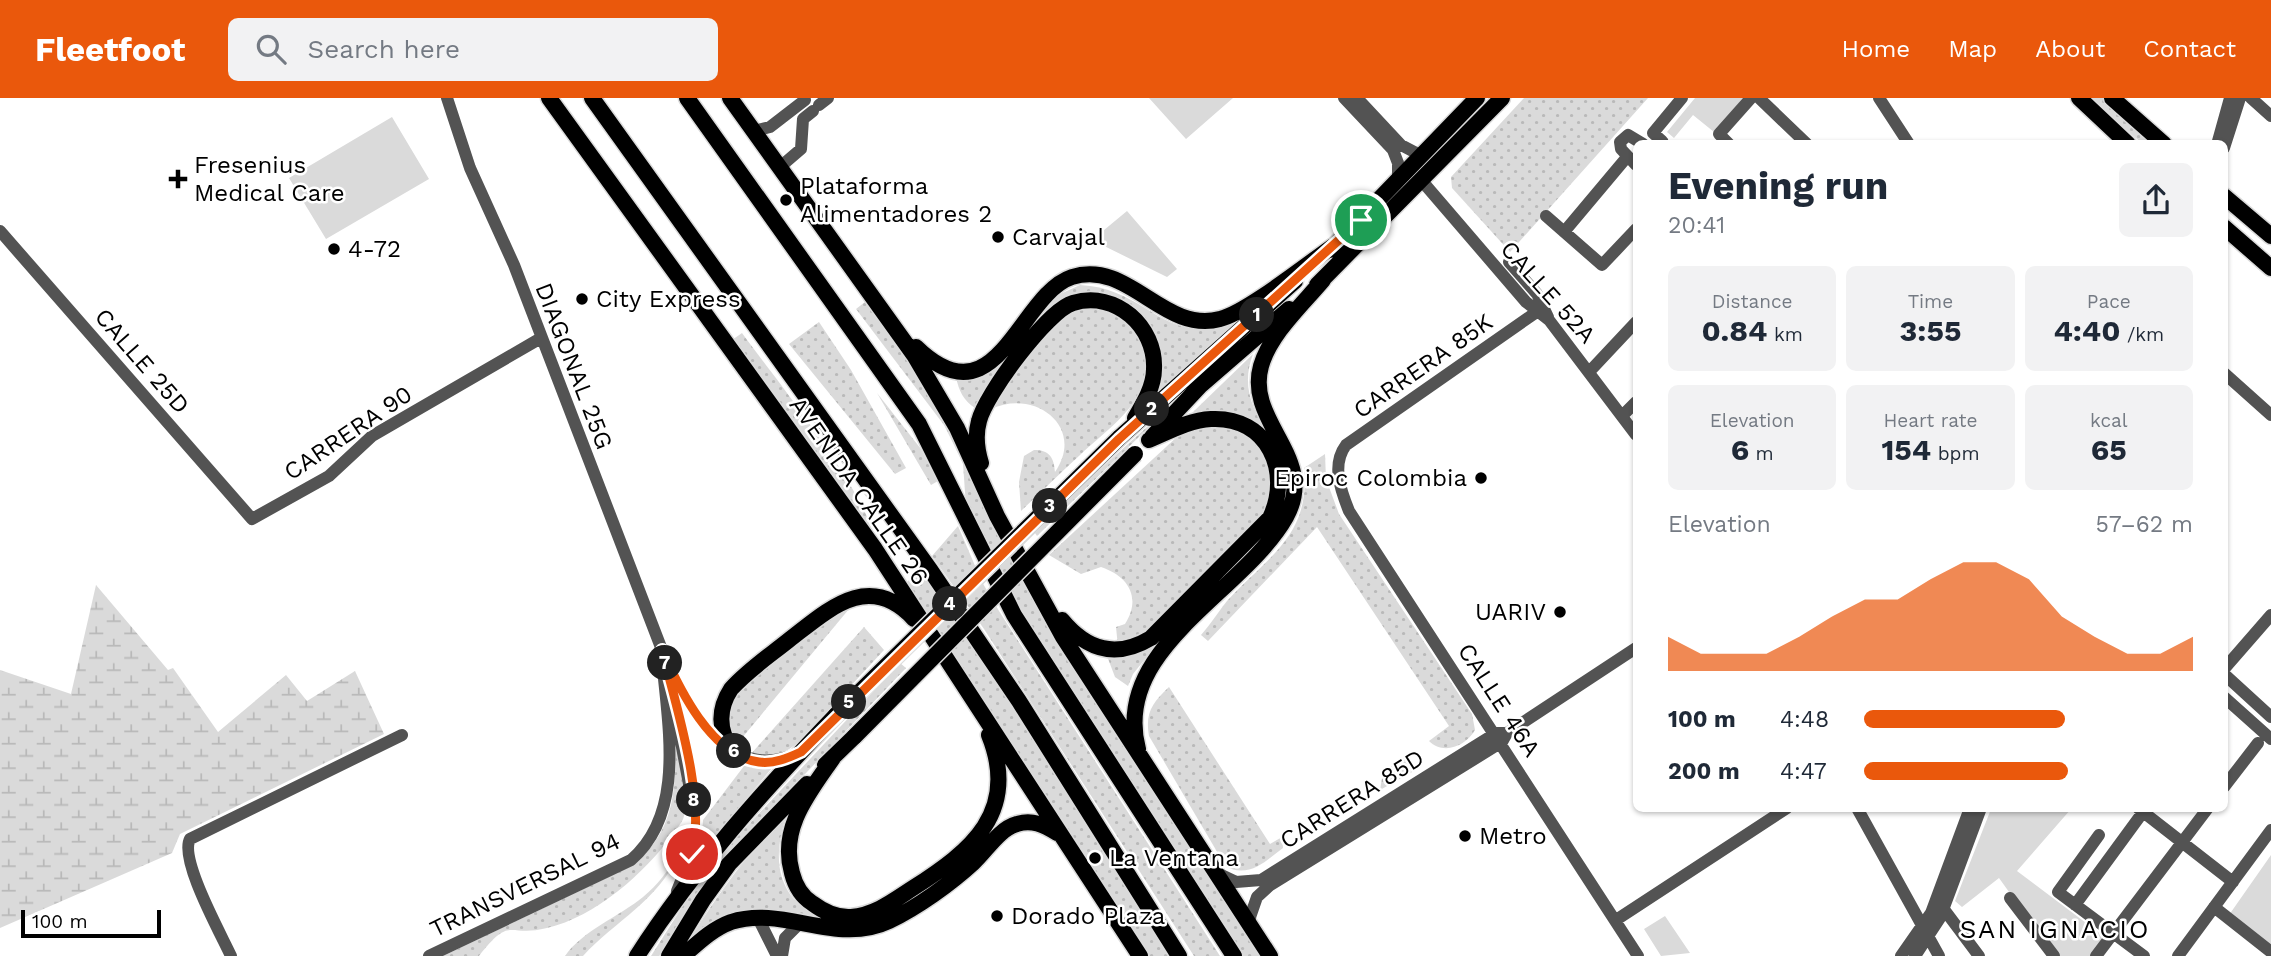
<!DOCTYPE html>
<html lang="en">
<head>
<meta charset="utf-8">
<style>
	body { margin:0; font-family:"Work Sans",sans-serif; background:#f2f2f3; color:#1f2937; height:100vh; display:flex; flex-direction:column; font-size:26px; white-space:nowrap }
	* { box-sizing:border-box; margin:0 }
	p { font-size:23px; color:#747a83 }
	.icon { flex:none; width:38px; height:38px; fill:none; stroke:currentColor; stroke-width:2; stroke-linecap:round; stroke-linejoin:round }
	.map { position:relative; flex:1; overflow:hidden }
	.details { position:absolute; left:1633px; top:42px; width:595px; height:672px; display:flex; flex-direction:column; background:#fff; border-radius:10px; box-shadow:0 2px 5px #0004 }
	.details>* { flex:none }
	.scale { position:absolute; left:21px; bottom:18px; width:140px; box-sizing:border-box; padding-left:7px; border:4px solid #000; border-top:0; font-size:19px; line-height:24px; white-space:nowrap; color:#000; -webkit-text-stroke:5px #fff; paint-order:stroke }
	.pin { position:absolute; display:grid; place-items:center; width:60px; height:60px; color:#fff; margin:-30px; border:4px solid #fff; border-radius:50%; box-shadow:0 2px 7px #0007 }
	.km { position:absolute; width:35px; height:35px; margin:-18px; border-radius:50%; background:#222; color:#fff; font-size:19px; line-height:35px; text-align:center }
	.round { display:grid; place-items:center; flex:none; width:74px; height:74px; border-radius:10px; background:#f2f2f3 }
	.head { display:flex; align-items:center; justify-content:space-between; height:119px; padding:0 35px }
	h1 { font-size:38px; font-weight:700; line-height:52px }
	.stats { display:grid; grid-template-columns:repeat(3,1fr); gap:10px; height:119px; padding:7px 35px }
	.stats div { display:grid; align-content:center; border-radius:10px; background:#f2f2f3; text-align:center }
	.stats b { font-size:30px; font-weight:700 }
	.stats small { font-size:19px; font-weight:400 }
	.stats p { font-size:19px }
	.chart { height:196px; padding:14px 35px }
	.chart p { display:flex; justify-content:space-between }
	.chart svg { width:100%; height:126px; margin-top:7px; fill:#ea580c; opacity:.7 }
	ul { padding:0 35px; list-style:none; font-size:23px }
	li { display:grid; grid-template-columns:112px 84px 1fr; align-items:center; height:52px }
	li i { height:18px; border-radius:9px; background:#ea580c }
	header { display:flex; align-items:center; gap:42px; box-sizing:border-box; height:98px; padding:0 35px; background:#ea580c; color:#fff }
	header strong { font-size:33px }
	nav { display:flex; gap:38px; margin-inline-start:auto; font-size:24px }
	.search { width:490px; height:63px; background:#f2f2f3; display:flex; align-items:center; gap:18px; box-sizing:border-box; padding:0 24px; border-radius:10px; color:#747a83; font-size:26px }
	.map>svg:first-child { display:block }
	.grass { fill:url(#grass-dots) }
	.wetland { fill:url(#wetland-marsh) }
	.green { fill:#dadada }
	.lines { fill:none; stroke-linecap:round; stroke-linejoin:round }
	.major-casing { stroke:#dbdbdb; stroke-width:19 }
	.minor { stroke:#535353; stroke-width:12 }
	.major { stroke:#000; stroke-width:16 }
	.major-bridge-casing { stroke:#dbdbdb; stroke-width:19; stroke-linecap:butt }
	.major-bridge { stroke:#000; stroke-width:16 }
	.route-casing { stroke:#fff; stroke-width:14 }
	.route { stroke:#ea580c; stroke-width:9 }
	.poi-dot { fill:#000; stroke:#fff; stroke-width:2.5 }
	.labels { text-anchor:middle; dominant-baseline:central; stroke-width:5; stroke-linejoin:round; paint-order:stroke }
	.poi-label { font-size:24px; fill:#000; stroke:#fff; text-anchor:start }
	.street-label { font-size:24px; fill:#000; stroke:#fff }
	.neighbourhood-label { font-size:26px; letter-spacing:2px; fill:#000; stroke:#fff }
</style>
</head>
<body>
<header>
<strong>Fleetfoot</strong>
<div class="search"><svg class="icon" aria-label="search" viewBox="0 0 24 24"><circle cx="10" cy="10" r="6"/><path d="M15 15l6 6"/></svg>Search here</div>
<nav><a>Home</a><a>Map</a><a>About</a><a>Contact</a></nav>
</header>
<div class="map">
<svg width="2271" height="858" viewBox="0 0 2271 858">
	<defs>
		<pattern id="grass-dots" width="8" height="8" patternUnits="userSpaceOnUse" patternTransform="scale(1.75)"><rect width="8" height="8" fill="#dadada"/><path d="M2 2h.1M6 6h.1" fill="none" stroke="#b9b9b9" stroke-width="1.8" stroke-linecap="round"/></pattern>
		<pattern id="wetland-marsh" width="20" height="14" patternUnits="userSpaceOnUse" patternTransform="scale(1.75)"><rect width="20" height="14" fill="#dadada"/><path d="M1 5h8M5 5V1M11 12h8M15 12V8" fill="none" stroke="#b9b9b9"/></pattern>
	</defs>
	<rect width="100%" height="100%" fill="#fff"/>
	<path class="grass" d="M721,0h4l207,292 63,135 267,431h-21l-207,-318 -68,-131 -3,-44 -19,-38 -88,-116 9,-7z
		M1524,0h124l-138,154 -58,-64 -1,-11z
		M2087,0h16l52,45h-13z
		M1080,187c70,3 84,67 160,35l-84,74 3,-13 -31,-74 -67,-5 -23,16 20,-23z
		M1079,210c25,0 44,6 59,29 31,51 -25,87 -58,118 -20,18 -39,37 -59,56l-2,-29 5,-26 10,-6c16,0 20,8 21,22 31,-45 -20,-84 -64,-63l56,-84z
		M819,224l32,48 55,98 -11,6 -106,-130z
		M742,235c34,47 124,157 133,208l-143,-201z
		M1019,247l-44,63c-12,-8 -16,-17 -19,-31l39,-10z
		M1253,256c-12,32 -1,54 16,82 -24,-21 -45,-28 -77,-23z
		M877,295l44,56 17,32 -7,4z
		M1180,299l-143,139 -4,-6z
		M1204,328l30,2 20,14 12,15 8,21 -3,30 -118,125 -35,14 -2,-20 9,-3c17,-27 3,-48 -24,-57l-20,7 -32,-19 130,-120z
		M1325,356l1,25 13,35 133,200 3,16c-10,17 -32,25 -46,11l20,-15 -132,-199 -109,114 -7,-6c10,-11 17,-23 26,-34 40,-44 84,-65 77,-133z
		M958,428l24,56 17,29 221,345h-26l-210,-327 -52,-73z
		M922,470l52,72 200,316h-30l-239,-372z
		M841,509l8,2 -112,135 -11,-19 7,-31z
		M864,529l20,23 -86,93 -19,13 -29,-1z
		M1162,540l-29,36 -5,12 -13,-9 -8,-21 39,-7z
		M900,565l6,5 -179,188 -68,100h-8l54,-85z
		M1169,589l101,157 12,-7 1,11c-18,13 -33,30 -57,19l-77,-131c-4,-23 3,-33 20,-49z
		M677,633c4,27 12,59 7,85 -1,6 -8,13 -11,18 -28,39 -78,83 -126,94 -40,10 -35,-14 -68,28h-36l188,-90c48,-37 43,-80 46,-135z
		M1405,659l9,14 -34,19 3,-18z
		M744,668l28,2 -74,89 5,-37z
		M788,713c-10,28 -16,61 5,87 7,8 19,14 28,20 -56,-8 -80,-15 -129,18 28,-46 59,-86 96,-125z
		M678,757c-19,45 -63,66 -95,101h-18c17,-25 55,-40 78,-59 15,-12 25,-27 35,-42z"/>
	<path class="wetland" d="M96,487l72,85 5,-2 45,64 68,-57 21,26 48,-30 29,63 -204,100 -8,19 -172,75v-258l71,24z"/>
	<path class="green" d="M1149,0h84l-47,41z
		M1695,0h48l-29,34 -21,-17 -19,23 -7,-6z
		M392,19l37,62 -103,60 -37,-61z
		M1127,113l50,58 -10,8 -75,-37z
		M1991,711h80l-54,62 89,67 -13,18h-38l-56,-78 -37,29 -7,-6z
		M2271,757v91l-42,-31z
		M1665,818l25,37 -29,3 -17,-27z"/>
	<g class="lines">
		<g class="major-casing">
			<path id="major" d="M549,0l326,451 265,407
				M592,0l339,473 88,130 160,255
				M687,0l232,326 95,191 220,341
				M730,0l184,257 43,73 40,88 66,121 207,319
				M2079,0l49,46
				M2112,0l52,46
				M2224,98l47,40
				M2224,129l47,41
				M1330,152l147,-152
				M1317,187l185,-187
				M916,249c81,79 103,-53 156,-70 57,-18 91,57 148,42 26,-6 90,-57 116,-75
				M1152,339l48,-51 89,-77
				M1119,340l176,-157
				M981,365c-4,-13 -6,-28 -2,-42 6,-26 69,-111 94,-118 43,-13 83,24 81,66 0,17 -10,34 -19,49
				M1062,522c25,30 54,39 89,18l119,-120c22,-46 -2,-102 -59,-99 -22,1 -43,13 -62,21
				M1138,651c-27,-101 105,-156 148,-232 33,-59 -41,-95 -25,-151 9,-32 41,-61 62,-86
				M732,652c-14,-20 -14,-41 -1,-61 17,-19 38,-33 58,-49 39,-30 80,-70 125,-21
				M833,660c-24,35 -54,70 -41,115 3,12 9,23 20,30 12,9 24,15 39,14 24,-2 42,-16 62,-29 58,-37 107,-76 76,-153
				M825,667l30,-29
				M637,858c57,-88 126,-165 199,-241
				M669,858l34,-56 26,-36 78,-80
				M683,858c15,-13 29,-27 48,-34 53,-17 105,24 158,-1 29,-14 61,-37 84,-58 14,-13 26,-34 44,-39 15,-5 27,1 40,9"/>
		</g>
		<path class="minor" d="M447,0l23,70 44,97 148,385c25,54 63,136 136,103
			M1344,0l49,52 5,13v19
			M1357,0l44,47 21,11
			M1759,0l48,46
			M1879,0l30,46
			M2251,0l20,18
			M819,7l9,-7
			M754,33l16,-4 35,-27
			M2218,43l12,-43
			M1660,46l2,-3 -9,-8 29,-35
			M1729,46l-10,-10 32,-36
			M2224,50l16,-50
			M1636,67l-15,-16 -1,-7 8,-7 15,9
			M780,69l21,-18 2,-30 10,-8
			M1422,83l104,121 23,18 87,115
			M1546,118l56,49 34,-36
			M0,133l252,288 77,-43 43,-40 169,-98
			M1564,134l63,-75
			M1509,164l28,32 11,23
			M1538,213l-192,134c-15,20 -5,46 3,66l289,445
			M1590,273l46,-49
			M2224,275l47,42
			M1623,317l13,-13
			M2224,571l47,-54
			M2224,576l47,43
			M670,586l26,137 -4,33 -15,37
			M2224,599l47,42
			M2224,689l34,-44
			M1857,710l82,148
			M2138,710l95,74
			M2099,737l-41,57 86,64
			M1217,775l19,9 25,-2 235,-147h8
			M2010,800l44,58
			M2075,807l71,-97
			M2214,809l57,45
			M1943,810l36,48
			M758,820l19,38
			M1616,822l171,-112
			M1248,825l9,-26 12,-11 233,-144 5,-9 129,-85
			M231,858c-10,-22 -52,-97 -41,-117l212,-104
			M429,858l202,-96c56,-48 36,-137 31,-203
			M782,858l3,-18 14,-14
			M1901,858l30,-43 39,-105
			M1915,858l25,-38 41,-110
			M2096,858l112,-148
			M2178,858l93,-126"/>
		<use href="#major" class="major"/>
		<g class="major-bridge-casing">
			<path id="major-bridge" d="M836,617l283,-277
				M855,638l280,-282"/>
		</g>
		<use href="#major-bridge" class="major-bridge"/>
	</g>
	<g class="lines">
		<g class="route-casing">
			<path id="route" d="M692,756c14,-56 -16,-148 -30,-204 17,38 49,106 97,112 15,2 29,-4 42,-10l318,-313 242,-219"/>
		</g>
		<use href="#route" class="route"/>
	</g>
	<g class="poi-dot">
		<path d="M174.5 70.5h7v7h7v7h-7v7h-7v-7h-7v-7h7z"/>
		<circle cx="786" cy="102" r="7"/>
		<circle cx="998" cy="139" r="7"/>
		<circle cx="334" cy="151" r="7"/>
		<circle cx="582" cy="201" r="7"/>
		<circle cx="1481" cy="380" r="7"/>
		<circle cx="1560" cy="514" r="7"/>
		<circle cx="1465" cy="738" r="7"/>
		<circle cx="1095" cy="760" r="7"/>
		<circle cx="997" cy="818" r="7"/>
	</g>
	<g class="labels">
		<g class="poi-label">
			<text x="194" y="67">Fresenius<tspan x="194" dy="28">Medical Care</tspan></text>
			<text x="800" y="88">Plataforma<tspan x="800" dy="28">Alimentadores 2</tspan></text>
			<text x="1012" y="139">Carvajal</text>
			<text x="348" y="151">4-72</text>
			<text x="596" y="201">City Express</text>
			<text x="1467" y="380" text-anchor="end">Epiroc Colombia</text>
			<text x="1546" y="514" text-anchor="end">UARIV</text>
			<text x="1479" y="738">Metro</text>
			<text x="1109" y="760">La Ventana</text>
			<text x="1011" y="818">Dorado Plaza</text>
		</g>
		<g class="street-label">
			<text transform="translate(1548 194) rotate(48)">CALLE 52A</text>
			<text transform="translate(142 263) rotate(49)">CALLE 25D</text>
			<text transform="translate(574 268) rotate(69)">DIAGONAL 25G</text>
			<text transform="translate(1423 268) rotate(-35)">CARRERA 85K</text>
			<text transform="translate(348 335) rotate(-34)">CARRERA 90</text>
			<text transform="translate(859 393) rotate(55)">AVENIDA CALLE 26</text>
			<text transform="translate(1499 602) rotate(57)">CALLE 46A</text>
			<text transform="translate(1352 701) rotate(-32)">CARRERA 85D</text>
			<text transform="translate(525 787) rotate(-26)">TRANSVERSAL 94</text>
		</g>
		<g class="neighbourhood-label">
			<text x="2055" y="831">SAN IGNACIO</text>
		</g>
	</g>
</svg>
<div class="scale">100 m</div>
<div class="pin" style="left:1361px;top:122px;background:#1e9e55"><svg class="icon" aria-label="arrive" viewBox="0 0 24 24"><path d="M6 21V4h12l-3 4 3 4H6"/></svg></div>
<div class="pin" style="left:692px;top:756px;background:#d93025"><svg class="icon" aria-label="check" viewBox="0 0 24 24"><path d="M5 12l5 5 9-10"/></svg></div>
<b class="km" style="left:1257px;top:217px">1</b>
<b class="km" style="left:1152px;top:311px">2</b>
<b class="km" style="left:1050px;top:408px">3</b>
<b class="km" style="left:950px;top:506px">4</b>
<b class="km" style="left:849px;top:604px">5</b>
<b class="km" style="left:734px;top:653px">6</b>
<b class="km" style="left:665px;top:565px">7</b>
<b class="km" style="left:694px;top:702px">8</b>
<section class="details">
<div class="head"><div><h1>Evening run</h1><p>20:41</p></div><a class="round"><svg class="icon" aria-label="share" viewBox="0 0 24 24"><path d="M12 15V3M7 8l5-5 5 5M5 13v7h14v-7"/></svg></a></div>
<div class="stats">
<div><p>Distance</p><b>0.84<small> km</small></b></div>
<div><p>Time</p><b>3:55</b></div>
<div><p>Pace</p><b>4:40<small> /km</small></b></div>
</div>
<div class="stats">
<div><p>Elevation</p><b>6<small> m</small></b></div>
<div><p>Heart rate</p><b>154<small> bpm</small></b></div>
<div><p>kcal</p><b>65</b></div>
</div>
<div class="chart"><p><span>Elevation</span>57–62 m</p>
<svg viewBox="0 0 160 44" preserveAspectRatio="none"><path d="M0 44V32L10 38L20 38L30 38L40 32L50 25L60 19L70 19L80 12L90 6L100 6L110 12L120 25L130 32L140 38L150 38L160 32V44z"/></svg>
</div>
<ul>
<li><b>100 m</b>4:48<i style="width:61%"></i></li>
<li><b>200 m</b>4:47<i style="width:62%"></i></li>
</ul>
</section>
</div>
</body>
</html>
